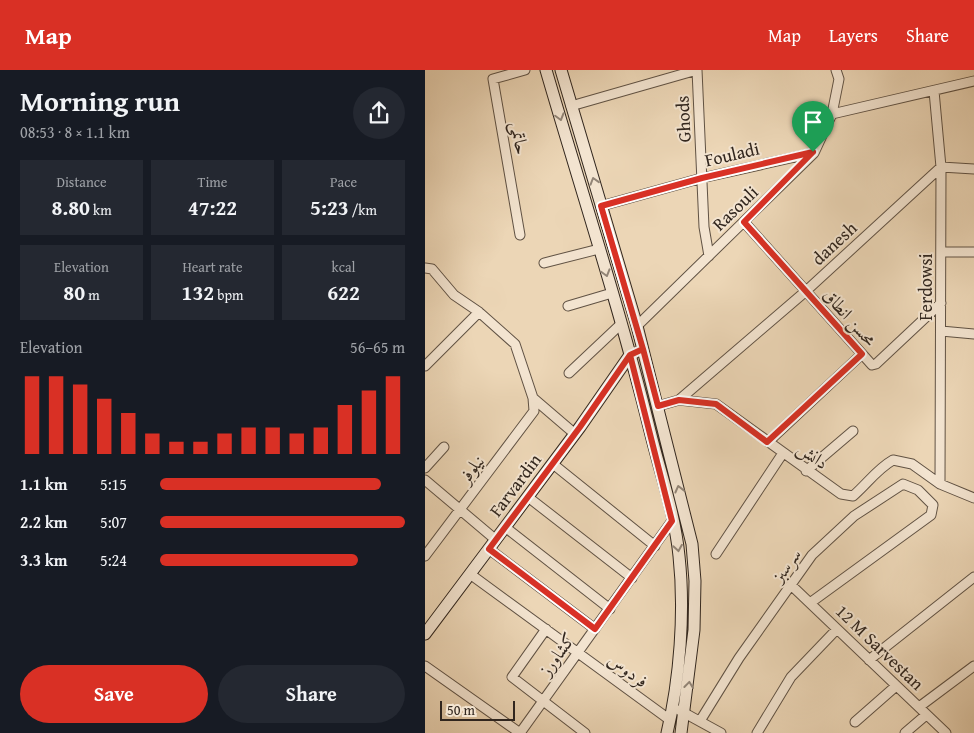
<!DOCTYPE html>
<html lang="en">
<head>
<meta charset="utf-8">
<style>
	body { margin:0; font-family:"Gentium Book Plus",Amiri,serif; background:#242831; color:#f1f3f6; height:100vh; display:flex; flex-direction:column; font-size:19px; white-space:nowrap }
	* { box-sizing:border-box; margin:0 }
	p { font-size:16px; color:#9ea1a6 }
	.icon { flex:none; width:28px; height:28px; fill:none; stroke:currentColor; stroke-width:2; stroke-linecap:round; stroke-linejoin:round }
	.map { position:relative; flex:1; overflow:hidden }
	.panel { display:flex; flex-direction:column; background:#171b24; width:425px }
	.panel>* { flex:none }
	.scale { position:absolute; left:15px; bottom:12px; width:75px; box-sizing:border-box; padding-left:5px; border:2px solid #31261e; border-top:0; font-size:14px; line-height:18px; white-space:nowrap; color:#31261e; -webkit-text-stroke:4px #f3e4d0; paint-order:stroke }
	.pin { position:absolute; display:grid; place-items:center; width:42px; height:42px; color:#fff; margin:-51px -21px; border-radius:50% 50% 50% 0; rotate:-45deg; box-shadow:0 0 5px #0007 }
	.pin .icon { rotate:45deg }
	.round { display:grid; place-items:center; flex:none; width:52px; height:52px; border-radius:26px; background:#242831 }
	.overview { display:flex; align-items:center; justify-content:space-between; height:85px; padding:0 20px }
	h1 { font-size:28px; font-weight:700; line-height:38px }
	.metrics { display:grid; grid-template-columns:repeat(3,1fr); gap:8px; height:85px; padding:5px 20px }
	.metrics div { display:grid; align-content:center; border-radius:0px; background:#242831; text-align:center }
	.metrics b { font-size:21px; font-weight:700 }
	.metrics small { font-size:14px; font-weight:400 }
	.metrics p { font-size:14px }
	.chart { height:140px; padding:10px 20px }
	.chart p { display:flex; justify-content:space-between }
	.chart svg { width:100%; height:90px; margin-top:5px; stroke:#d93025; stroke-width:6 }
	.action { display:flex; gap:10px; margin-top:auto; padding:10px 20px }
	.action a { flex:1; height:58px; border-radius:30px; background:#d93025; color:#fff; font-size:20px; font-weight:700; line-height:58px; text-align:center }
	.action a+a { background:#242831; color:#f1f3f6 }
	ul { padding:0 20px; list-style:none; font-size:16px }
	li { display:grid; grid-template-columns:80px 60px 1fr; align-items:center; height:38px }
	li i { height:12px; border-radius:6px; background:#d93025 }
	header { display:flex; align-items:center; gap:30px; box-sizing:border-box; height:70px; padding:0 25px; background:#d93025; color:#fff }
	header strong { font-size:24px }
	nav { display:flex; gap:28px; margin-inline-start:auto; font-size:18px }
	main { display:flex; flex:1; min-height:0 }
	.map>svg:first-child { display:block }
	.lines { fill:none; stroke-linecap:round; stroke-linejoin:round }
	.street-casing { stroke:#605244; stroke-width:11 }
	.secondary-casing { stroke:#31261e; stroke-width:13 }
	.street { stroke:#f3e4d0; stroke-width:9 }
	.secondary { stroke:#f3e4d0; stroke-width:11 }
	.oneway { stroke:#928577 }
	.route-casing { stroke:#fff; stroke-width:10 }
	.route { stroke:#d93025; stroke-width:6 }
	.labels { text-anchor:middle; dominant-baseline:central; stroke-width:4; stroke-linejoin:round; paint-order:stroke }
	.street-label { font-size:18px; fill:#31261e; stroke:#f3e4d0 }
</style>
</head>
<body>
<header>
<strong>Map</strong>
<nav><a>Map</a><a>Layers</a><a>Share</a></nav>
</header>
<main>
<section class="panel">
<div class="overview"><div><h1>Morning run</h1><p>08:53 · 8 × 1.1 km</p></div><a class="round"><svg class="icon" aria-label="share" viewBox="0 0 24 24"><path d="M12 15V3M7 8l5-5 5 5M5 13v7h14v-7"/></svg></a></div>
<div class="metrics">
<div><p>Distance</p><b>8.80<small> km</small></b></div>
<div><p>Time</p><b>47:22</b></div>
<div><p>Pace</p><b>5:23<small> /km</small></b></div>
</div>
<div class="metrics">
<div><p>Elevation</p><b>80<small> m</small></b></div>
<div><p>Heart rate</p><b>132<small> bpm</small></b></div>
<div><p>kcal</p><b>622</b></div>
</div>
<div class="chart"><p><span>Elevation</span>56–65 m</p>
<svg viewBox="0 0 160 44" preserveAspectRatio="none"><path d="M5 44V6M15 44V6M25 44V10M35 44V17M45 44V24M55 44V34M65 44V38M75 44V38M85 44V34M95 44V31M105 44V31M115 44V34M125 44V31M135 44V20M145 44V13M155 44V6"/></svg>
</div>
<ul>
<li><b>1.1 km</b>5:15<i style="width:90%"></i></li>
<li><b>2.2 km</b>5:07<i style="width:100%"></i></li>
<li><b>3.3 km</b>5:24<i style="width:81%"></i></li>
</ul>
<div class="action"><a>Save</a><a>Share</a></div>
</section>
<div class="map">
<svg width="549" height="663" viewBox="0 0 549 663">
	<rect width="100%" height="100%" fill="#ecd6b6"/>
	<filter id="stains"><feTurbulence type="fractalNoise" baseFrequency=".004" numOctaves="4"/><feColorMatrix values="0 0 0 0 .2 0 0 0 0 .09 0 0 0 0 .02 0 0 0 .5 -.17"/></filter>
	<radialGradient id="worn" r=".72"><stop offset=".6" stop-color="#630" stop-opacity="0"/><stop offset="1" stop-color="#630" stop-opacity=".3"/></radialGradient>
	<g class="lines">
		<g class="street-casing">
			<path id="street" d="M509,21l7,76 -1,317
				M146,36l126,-36 7,157 5,29
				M407,44l142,-33
				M176,136l101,-28 111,-25
				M319,152l128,143 4,-1 65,-61
				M95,165l-27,-156 32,-9
				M516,182h33
				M119,193l55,-14
				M0,198l7,1 22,26 25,17 36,32 18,54 42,36
				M143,236l44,-13
				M212,256l177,-173 18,-39 7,-35 -3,-9
				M516,261l33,3
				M0,296l54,-54
				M144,303l52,-49
				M254,330l127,-109 135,-124 33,2
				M233,336l21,-6 37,4 125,90 12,2c14,-12 24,-27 40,-36l19,4 28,20 34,14
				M343,372l94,-88
				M128,394l102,82
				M0,398l19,-21
				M381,401l47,-40
				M0,410l71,60
				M103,427l104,81
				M80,457l105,82
				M64,479l106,80
				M291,484l67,-101
				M0,486l109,-145 -1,-13
				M45,504l200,146
				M366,515l155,148
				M121,559l-34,48 73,56
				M444,590l105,-83
				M0,596l95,67
				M494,637l55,-41
				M254,640l42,23
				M275,651l39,-63 73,-103 42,-39 49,-32 15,6 15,15 -2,10 -121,88
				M430,652l41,-36
				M95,663l152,-212
				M332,663l34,-56 46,-48
				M480,663l21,-18"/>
		</g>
		<g class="secondary-casing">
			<path id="secondary" d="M121,0c35,120 74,239 104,361 10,41 25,83 29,125 6,55 1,123 -12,177
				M136,0l76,256 55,218 3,37 -1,49 -13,103
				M0,564l155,-207 50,-72 4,-2"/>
		</g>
		<use href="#street" class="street"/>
		<use href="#secondary" class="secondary"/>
	</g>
	<defs><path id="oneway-chevron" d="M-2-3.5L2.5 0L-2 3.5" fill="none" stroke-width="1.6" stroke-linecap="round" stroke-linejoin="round" transform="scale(1.25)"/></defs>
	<g class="oneway">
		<use href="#oneway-chevron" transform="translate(135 47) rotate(74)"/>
		<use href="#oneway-chevron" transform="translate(169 111) rotate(-107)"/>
		<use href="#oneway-chevron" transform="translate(181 203) rotate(74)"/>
		<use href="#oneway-chevron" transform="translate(254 419) rotate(-104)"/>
		<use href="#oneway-chevron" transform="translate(253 478) rotate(81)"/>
		<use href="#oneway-chevron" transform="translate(264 615) rotate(-83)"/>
	</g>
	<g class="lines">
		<g class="route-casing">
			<path id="route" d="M388,82l-111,26 -101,28 42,143 -13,6 42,166 -77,108 -106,-80 91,-122 50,-72 13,-6 15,57 21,-6 37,4 51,38 95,-88 -118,-132 69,-70"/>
		</g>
		<use href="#route" class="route"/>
	</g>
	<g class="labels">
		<g class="street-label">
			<text transform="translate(258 49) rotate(-93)">Ghods</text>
			<text transform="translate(95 68) rotate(80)">حاتمی</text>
			<text transform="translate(307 84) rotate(-13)">Fouladi</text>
			<text transform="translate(310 138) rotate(-44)">Rasouli</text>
			<text transform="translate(409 173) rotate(-43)">danesh</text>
			<text transform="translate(500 217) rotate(-90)">Ferdowsi</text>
			<text transform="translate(425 247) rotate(48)">محسن انطاق</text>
			<text transform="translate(388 385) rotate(36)">دانش</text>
			<text transform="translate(46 399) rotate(-53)">نیلوفر</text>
			<text transform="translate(90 415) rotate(-53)">Farvardin</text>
			<text transform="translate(361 495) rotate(-54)">سرسبز</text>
			<text transform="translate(455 577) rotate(44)">12 M Sarvestan</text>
			<text transform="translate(132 584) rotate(-54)">کشاورز</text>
			<text transform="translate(203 600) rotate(36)">فردوس</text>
		</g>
	</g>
	<rect width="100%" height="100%" filter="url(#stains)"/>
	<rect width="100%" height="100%" fill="url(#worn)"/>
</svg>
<div class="scale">50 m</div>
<div class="pin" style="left:388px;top:82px;background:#1e9e55"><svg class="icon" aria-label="arrive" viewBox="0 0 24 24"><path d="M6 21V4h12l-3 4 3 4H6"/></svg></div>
</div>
</main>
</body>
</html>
